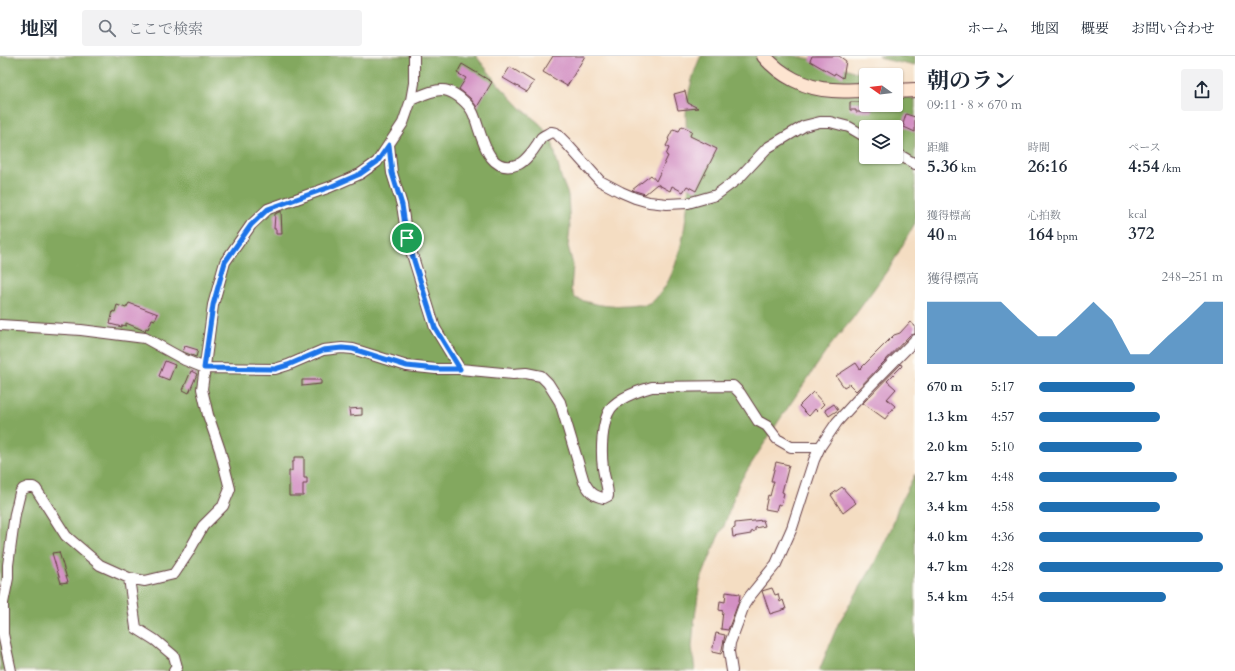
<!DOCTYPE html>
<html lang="ja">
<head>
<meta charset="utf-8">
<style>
	body { margin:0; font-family:Cardo,"Noto Serif JP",serif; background:#f2f2f3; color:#1f2937; height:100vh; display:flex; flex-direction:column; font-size:15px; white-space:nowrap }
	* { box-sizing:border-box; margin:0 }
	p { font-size:13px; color:#747a83 }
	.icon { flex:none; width:22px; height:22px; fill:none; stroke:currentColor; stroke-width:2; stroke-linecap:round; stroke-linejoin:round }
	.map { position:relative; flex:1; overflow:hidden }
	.panel { display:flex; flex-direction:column; background:#fff; width:320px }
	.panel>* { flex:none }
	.needle { width:26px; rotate:284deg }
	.fabs { position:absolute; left:859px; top:12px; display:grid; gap:8px }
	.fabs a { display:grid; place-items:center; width:44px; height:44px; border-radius:4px; background:#fff; box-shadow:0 1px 3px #0004; font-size:20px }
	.pin { position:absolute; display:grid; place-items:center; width:34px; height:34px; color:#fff; margin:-17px; border:2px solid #fff; border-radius:50%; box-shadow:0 1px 4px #0007 }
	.round { display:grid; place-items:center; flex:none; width:42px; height:42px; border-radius:4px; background:#f2f2f3 }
	.overview { display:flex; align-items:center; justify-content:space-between; height:68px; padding:0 12px }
	h1 { font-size:22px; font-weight:700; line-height:30px }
	.metrics { display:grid; grid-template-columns:repeat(3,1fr); gap:6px; height:68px; padding:4px 12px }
	.metrics div { display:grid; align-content:center }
	.metrics b { font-size:17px; font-weight:700 }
	.metrics small { font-size:11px; font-weight:400 }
	.metrics p { font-size:11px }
	.chart { height:112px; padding:8px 12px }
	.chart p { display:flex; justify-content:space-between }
	.chart svg { width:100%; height:72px; margin-top:4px; fill:#1f6fb2; opacity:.7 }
	ul { padding:0 12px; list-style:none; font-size:13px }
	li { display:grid; grid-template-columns:64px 48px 1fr; align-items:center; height:30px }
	li i { height:10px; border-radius:5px; background:#1f6fb2 }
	header { display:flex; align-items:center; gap:24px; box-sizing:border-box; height:56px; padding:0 20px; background:#fff; border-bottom:1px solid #e0e1e3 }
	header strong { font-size:19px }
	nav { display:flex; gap:22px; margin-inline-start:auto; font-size:14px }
	.search { width:280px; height:36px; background:#f2f2f3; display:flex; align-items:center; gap:10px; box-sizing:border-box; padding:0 14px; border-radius:4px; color:#747a83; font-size:15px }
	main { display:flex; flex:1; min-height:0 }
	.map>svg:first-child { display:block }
	.forest { fill:#83a85e; stroke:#666444; fill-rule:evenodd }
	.building { fill:#d390c3 }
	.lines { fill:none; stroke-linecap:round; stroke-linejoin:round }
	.minor-casing { stroke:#643c42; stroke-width:12 }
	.secondary-casing { stroke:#643c42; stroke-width:16 }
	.minor { stroke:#fff; stroke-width:10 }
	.secondary { stroke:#fde4d0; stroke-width:14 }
	.route-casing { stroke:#fff; stroke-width:8 }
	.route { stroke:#1a73e8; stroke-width:5 }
</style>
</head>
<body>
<header>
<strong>地図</strong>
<div class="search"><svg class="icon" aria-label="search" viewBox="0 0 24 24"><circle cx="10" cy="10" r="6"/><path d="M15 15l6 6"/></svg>ここで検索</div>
<nav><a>ホーム</a><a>地図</a><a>概要</a><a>お問い合わせ</a></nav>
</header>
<main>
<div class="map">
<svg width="915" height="615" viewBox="0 0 915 615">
	<rect width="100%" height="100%" fill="#fdfcf7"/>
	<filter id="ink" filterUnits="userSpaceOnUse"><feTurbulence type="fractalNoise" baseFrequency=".025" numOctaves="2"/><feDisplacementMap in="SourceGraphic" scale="8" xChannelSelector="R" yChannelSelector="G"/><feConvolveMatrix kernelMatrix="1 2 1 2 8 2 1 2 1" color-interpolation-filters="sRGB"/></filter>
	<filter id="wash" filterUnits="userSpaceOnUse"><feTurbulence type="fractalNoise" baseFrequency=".012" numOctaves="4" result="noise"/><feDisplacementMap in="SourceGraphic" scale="16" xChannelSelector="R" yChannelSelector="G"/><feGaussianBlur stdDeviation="0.9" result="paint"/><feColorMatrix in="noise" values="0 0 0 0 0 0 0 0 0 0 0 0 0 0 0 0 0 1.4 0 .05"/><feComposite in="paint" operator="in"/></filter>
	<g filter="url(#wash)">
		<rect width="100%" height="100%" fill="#f4ddc2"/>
		<path class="forest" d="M0,0h476l23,29 22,23 19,16 12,17 9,36 7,18 2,34 -2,17 5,19 -2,25 4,8c22,8 39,10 62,7 4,0 9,1 12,-1 3,-1 5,-4 7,-6 26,-26 32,-85 33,-120 1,-20 -3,-41 -3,-61 0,-17 7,-46 15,-61h93l36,6 36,14v29h30v-16l19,11v123l-23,41 -39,54 -23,28 -52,76 -39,61 -15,43 -6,11 -18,45 -6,42 -2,23 3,24h-695zM866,71h30v30h-30z
			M879,0h36v10l-32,-7z
			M915,418v197h-96l19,-47 35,-58 19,-39 6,-20z"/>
		<g id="blocks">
			<path class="building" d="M553,0h32l-18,30 -24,-14z
				M812,0h27l7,5 -3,17 -8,-5 -1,2 -24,-14z
				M462,8l30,18 -15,25 -7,-9 -11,-9 7,-11 -9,-5z
				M510,11l24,15 -7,10 -24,-14z
				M685,35l3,12 10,5 -20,2 -4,-16z
				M850,46h16v3h6v7h-16v-2h-6z
				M906,58l9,3v15l-11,-5v-2l-1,-1z
				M682,70l10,5 -2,5 27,13 -21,42 -9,-5 -4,6 -11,-6 -2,5 -13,-7 -12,10 -13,-4 19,-15 5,6 12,-25 -2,-1 3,-7 -3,-2 3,-6 -1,-1 5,-10 6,2z
				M281,155l1,23h-6v-5h-2l1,-15z
				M129,247l29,11 -3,6 -3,-1 -4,10 -2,-1 -1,3 -19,-8v3l-4,-1v2l-12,-3 3,-13 2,1 2,-7 9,3z
				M910,266l5,4v8l-5,1 -54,56 -7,-7 -5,3 -8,-11 20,-13 4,6 34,-34 6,-2z
				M185,290l13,4 -2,7 -13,-5z
				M165,305l10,4 -6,15 -10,-4z
				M901,308l1,2 -15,15 9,8 -9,10 8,7 -10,13 -22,-16z
				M191,315l6,3 -8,19 -6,-3z
				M302,324h19v4l-19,2z
				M813,336l11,12 -7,7 -2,-2 -6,7 -10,-10z
				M834,348l4,6 -9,6 -4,-6z
				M362,352v7l-12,1 -1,-7z
				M294,401h10v21h3v6h-4v12h-14v-25h3v-9h2z
				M776,406l13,3 -7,27 2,1 -3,12 -3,-1 -2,7 -11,-2 3,-14 2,1 4,-15h-3z
				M842,431l14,16 -13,10 -12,-18z
				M763,464l2,6 -10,2v3l-4,1v2l-18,3 -1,-8 3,-1v-5z
				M59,496l9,30 -7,1 -9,-30z
				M772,532l3,7 3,-1 2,8 3,-2 3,9 -16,5 -8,-23z
				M726,536l14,2 -1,7 -11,29 -7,-1 2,-18 -4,-1 1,-9 5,1z
				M716,577l9,2 -4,19 -9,-2z"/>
		</g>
	</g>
	<g filter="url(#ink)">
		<use href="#blocks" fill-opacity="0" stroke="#643c42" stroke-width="1"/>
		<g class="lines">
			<g class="minor-casing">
				<path id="minor" d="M411,44c9,-4 26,-13 37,-9 9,3 21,13 25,22 9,20 13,64 46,51 6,-3 14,-13 17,-18 2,-2 3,-5 5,-8 2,-2 7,-4 10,-6l5,1 10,10 34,38 21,11 14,6 14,4 18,2 21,-1 28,-8 23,-17 28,-30 37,-22 16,-4h10l19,5 17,10
					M389,89l3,28 10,32 5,33 28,90 25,41
					M896,97l19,11
					M0,269l81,5 64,8 40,22 20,8 70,1 13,-4 35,-15 19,-2 11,1 54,17 29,3h24l53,5 13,-1 15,3 7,7 12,19 24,80c6,10 9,14 20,16l4,-2c0,-10 -4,-18 -5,-28 -2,-15 -2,-46 8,-60 9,-11 27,-17 41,-21l81,-1 7,7 18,28 9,5 10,13 14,8h29
					M129,522l7,50 19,12 19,16 3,11 -3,4
					M11,615l-8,-37v-31l5,-25v-13l7,-51 5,-21 3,-4 5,-2h5l3,2 30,47 34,29 29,13 16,3 29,-7 14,-21 15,-27 20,-20 7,-17 -10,-39 -12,-35 -6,-26 11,-84 12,-43 26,-37 17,-16 62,-22 30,-13 17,-12 26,-39 8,-23 3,-17v-27
					M732,615l-3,-19 1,-9 9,-24 5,-14 6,-9 26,-32 16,-36 22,-68 6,-13 17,-25 31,-34 47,-48"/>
			</g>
			<g class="secondary-casing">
				<path id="secondary" d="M764,0c16,19 42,33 68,34 11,1 23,0 34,0
					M896,35l19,-1"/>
			</g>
			<use href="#minor" class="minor"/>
			<use href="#secondary" class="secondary"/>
		</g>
	</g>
	<g class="lines" filter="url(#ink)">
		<g class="route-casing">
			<path id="route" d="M389,89l3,28 10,32 5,33 28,90 25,41h-24l-29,-3 -54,-17 -11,-1 -19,2 -35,15 -13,4 -71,-1 9,-63 12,-43 26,-37 17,-16 62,-22 30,-13 17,-12z"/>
		</g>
		<use href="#route" class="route"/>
	</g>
</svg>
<div class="fabs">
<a><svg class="needle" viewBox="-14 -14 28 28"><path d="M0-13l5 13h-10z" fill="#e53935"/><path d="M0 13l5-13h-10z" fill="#747a83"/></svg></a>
<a><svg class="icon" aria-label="layers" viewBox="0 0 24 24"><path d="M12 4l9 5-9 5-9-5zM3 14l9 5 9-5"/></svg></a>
</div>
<div class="pin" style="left:407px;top:182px;background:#1e9e55"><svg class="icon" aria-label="arrive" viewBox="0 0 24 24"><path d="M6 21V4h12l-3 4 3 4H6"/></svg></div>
</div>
<section class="panel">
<div class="overview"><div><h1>朝のラン</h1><p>09:11 · 8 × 670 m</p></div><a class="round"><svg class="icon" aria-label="share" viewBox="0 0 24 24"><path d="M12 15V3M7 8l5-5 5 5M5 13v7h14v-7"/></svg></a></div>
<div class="metrics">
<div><p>距離</p><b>5.36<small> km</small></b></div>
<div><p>時間</p><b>26:16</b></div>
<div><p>ペース</p><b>4:54<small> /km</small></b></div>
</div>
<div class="metrics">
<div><p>獲得標高</p><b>40<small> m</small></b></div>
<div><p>心拍数</p><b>164<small> bpm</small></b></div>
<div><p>kcal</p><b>372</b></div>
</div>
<div class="chart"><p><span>獲得標高</span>248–251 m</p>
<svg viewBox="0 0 160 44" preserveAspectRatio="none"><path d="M0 44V6L10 6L20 6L30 6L40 6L50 17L60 27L70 27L80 17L90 6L100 17L110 38L120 38L130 27L140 17L150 6L160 6V44z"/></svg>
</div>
<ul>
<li><b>670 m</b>5:17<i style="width:52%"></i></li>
<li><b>1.3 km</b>4:57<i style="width:66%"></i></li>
<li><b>2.0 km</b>5:10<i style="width:56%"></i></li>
<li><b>2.7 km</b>4:48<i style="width:75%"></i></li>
<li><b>3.4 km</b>4:58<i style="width:66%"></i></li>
<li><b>4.0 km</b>4:36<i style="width:89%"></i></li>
<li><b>4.7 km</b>4:28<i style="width:100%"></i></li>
<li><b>5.4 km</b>4:54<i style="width:69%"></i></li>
</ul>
</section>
</main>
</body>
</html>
